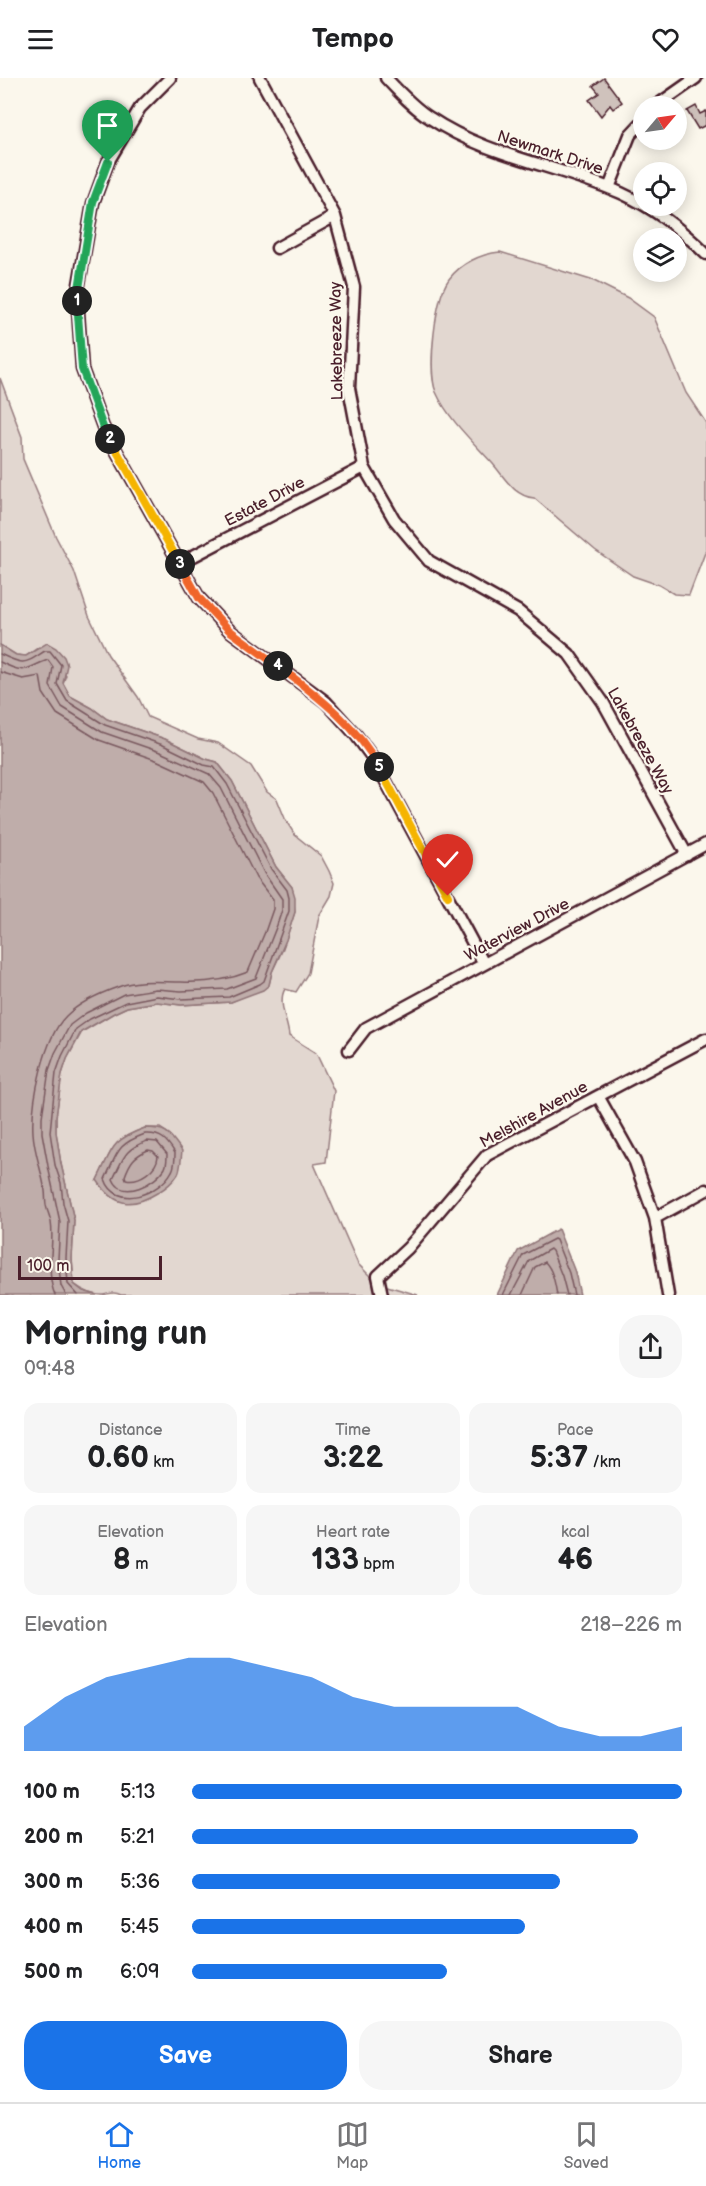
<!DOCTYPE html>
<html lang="en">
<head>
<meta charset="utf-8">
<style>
	body { margin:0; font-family:"Balsamiq Sans",sans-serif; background:#f6f6f6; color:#202124; height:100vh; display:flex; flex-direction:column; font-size:22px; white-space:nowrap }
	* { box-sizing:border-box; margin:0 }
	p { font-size:20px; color:#757577 }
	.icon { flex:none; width:33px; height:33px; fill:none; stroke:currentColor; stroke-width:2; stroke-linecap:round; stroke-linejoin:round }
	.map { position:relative; height:1217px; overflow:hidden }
	.details { display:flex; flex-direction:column; background:#fff; flex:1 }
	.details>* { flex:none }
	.needle { width:39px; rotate:61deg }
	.buttons { position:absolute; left:633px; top:18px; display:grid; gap:12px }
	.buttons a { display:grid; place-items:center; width:54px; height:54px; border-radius:50%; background:#fff; box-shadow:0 3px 15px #0003; font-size:30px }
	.scale { position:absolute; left:18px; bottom:15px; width:144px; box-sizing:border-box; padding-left:6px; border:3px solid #4a1f2b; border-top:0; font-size:16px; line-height:21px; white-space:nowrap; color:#4a1f2b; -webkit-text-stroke:4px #fbf7ec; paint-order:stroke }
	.pin { position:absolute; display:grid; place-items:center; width:51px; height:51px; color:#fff; margin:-62px -26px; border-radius:50% 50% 50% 0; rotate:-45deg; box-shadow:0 0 6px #0007 }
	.pin .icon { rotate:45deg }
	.km { position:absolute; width:30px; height:30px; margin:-15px; border-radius:50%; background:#222; color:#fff; font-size:16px; line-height:30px; text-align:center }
	.round { display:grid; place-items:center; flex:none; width:63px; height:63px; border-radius:24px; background:#f6f6f6 }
	.overview { display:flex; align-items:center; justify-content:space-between; height:102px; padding:0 24px }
	h1 { font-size:33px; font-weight:800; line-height:45px }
	.figures { display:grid; grid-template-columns:repeat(3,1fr); gap:9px; height:102px; padding:6px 24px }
	.figures div { display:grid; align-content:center; border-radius:15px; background:#f6f6f6; text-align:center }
	.figures b { font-size:30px; font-weight:800 }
	.figures small { font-size:16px; font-weight:400 }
	.figures p { font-size:16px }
	.chart { height:168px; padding:12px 24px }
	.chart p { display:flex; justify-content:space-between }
	.chart svg { width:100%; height:108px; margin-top:6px; fill:#1a73e8; opacity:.7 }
	.primary-button { display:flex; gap:12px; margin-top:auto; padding:12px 24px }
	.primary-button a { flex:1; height:69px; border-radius:24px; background:#1a73e8; color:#fff; font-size:24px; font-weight:800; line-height:69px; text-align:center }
	.primary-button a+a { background:#f6f6f6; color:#202124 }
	ul { padding:0 24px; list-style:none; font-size:20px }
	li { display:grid; grid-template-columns:96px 72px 1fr; align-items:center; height:45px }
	li i { height:15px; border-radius:8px; background:#1a73e8 }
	header { display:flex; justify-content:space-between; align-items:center; height:78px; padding:0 24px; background:#fff; font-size:27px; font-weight:800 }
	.tabs { display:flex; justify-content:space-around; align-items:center; height:84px; border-top:2px solid #e0e0e0; background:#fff; font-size:16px; color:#757577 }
	.tabs a { display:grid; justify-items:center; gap:3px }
	.tabs .current { color:#1a73e8 }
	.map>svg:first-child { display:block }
	.green { fill:#e2d7d0; stroke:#967b7e; stroke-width:1.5; fill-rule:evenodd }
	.water { fill:#bfadaa; stroke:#907477; stroke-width:1.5 }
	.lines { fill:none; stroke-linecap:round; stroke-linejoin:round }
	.shore { stroke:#79585e; stroke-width:1.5 }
	.building { fill:#cfc2bc; stroke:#4a1f2b; stroke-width:1.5 }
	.minor-casing { stroke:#4a1f2b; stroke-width:15 }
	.minor { stroke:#fbf7ec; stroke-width:10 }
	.split-1-casing { stroke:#fff; stroke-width:12 }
	.split-2-casing { stroke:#fff; stroke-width:12 }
	.split-3-casing { stroke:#fff; stroke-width:12 }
	.split-4-casing { stroke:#fff; stroke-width:12 }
	.split-5-casing { stroke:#fff; stroke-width:12 }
	.split-6-casing { stroke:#fff; stroke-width:12 }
	.split-1 { stroke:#22a559; stroke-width:8 }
	.split-2 { stroke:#22a559; stroke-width:8 }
	.split-3 { stroke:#f5b400; stroke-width:8 }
	.split-4 { stroke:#f0652b; stroke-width:8 }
	.split-5 { stroke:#f0652b; stroke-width:8 }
	.split-6 { stroke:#f5b400; stroke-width:8 }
	.labels { text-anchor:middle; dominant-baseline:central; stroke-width:4.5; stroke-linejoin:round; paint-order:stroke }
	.street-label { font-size:16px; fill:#4a1f2b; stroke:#fbf7ec }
</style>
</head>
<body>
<header><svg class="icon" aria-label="menu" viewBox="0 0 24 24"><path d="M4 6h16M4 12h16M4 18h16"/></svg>Tempo<svg class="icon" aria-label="heart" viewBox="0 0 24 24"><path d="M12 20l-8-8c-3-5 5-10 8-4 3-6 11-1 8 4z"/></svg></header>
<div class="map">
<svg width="706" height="1217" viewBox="0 0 706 1217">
	<rect width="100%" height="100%" fill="#fbf7ec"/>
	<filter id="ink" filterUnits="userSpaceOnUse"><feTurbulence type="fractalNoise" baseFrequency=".0167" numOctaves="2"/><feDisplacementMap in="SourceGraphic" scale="12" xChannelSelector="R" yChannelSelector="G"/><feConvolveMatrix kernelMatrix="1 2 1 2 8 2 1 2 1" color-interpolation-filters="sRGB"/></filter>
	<g filter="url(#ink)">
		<path class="green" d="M500,174l94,29 34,17 26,19 32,76 20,30v127l-17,45 -15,-1 -15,-9 -26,-9 -38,-26 -61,-52c-20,-2 -29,-20 -41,-34 -20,-22 -45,-45 -57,-72 -9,-22 -1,-94 13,-113 12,-16 32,-25 51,-27z
			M0,300l22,59 1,22 33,78 18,34 15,45 19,39 30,42 10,20 50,22 20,4 33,23 16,26 10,7 9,22 9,14 26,21 8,15 5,12 -3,13 -12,20 -11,57 -12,19 -11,-3c-8,13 3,33 4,47l27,17 18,38 -8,71 -12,2 44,100 19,19 41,12h-297c-8,-4 -11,-1 -19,0 -11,0 -20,-5 -28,-11l-2,-25 2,-39 -13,-56 -5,-32v-15l6,-43 5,-15 15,-27 32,-19 13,-6 30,-5 24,3 50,-3 38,-17 3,-13 10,-21 13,-39 -3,-25 -16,-20 -44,-86 -15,-19 -11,-3 -41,-20 -58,-20 -15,-11 -22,-12 -7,-13 3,-8 -27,-28 -13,9 -10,-1 -16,-10zM145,1050h15l9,6 -72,46c16,-31 12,-39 48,-52z"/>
		<path class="water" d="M47,565l9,5 8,9 3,8 -4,18 7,13 22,12 15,11 58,20 41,20 11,3 15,19 44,86 16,20 3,10v15l-9,28 -14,32 -3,13 -6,5 -32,12 -50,3 -24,-3 -30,5 -13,6 -33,19 -14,27 -5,15 -6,43v15l5,32 13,56 -2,39 2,25 9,7 14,4h-97v-650l16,10 10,1z
			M145,1050c23,0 24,5 37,23 -1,7 -1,17 -4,23 -5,8 -14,15 -21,19 -26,16 -43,13 -60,-13 16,-31 12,-39 48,-52z
			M558,1151l17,43 5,23h-83l21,-44z"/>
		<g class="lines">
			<path class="shore" d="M0,576c25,12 24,10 45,-3h5l11,14 -4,19 10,17 38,24 58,20 41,20 10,2 13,17 44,85 16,21 2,8v13l-25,70 -4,3 -31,13 -48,2 -24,-3 -31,6 -36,17 -14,10 -14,27 -6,17 -6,59 5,33 6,18 2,20 5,18 -2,37 2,26 10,11
				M0,584c28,14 24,6 48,-2l5,7 -3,19 12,21 40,25 58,20 49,22 12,14 43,85 18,26v11l-5,15 -21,53 -29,11 -46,2 -25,-2 -32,5 -38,19 -16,12 -15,28 -6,17 -7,47v16l6,33 12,56 -2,37 3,27 5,9
				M0,594l23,7 17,-3 3,17 14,21 42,26 57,20 48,22 9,11 43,85 17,22v9l-8,23 -17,40c-22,9 -43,11 -67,10 -22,0 -42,-3 -63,5 -17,6 -39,16 -52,29 -22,22 -35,86 -33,117 1,18 8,36 11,53 2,6 1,13 2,19 1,6 4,11 5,17 4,24 -6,50 4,73
				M145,1056c16,-1 22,6 30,19 0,5 0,13 -3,18 -12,23 -56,40 -67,8 13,-26 10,-34 40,-45z
				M147,1063l10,1 10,12c0,4 0,10 -2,14 -9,15 -43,34 -52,11 11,-21 10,-29 34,-38z
				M148,1072l5,1 5,5c-1,14 -19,26 -32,23l-1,-3c5,-14 9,-20 23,-26z
				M503,1217l20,-40 31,-16 2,1 13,33 5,22
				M511,1217l18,-34 21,-12 2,2 10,25 5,19
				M522,1217l13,-28 10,-5c8,8 10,22 12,33"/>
		</g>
		<path class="building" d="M604,0l18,24 -9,7 -3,-4 -9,11 -12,-16 10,-7 -6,-7z
			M696,28l4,8 6,-3v14l-8,4 -11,-18z"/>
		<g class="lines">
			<g class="minor-casing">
				<path id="minor" d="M170,0l-30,30 -32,54 -15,41 -16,93 5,73 21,58 96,171 30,32 97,72 30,33 19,26 109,203
					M260,0l75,138 19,71 -5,101 15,79 30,52 35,42 89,50 51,43 34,48 84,153
					M386,0c13,14 28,30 44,40 58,39 128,47 191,75 31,14 61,37 85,61
					M656,28l40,-28
					M609,110l21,-53 14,-15
					M277,170l58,-32
					M180,485l184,-96
					M349,972l17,-22 340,-184
					M598,1018l37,66 20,56 13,77
					M655,1140l51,-28
					M382,1217l-4,-19 30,-28 79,-93 219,-116"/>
			</g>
			<use href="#minor" class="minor"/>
		</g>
	</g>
	<g class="lines" filter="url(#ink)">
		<g class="split-1-casing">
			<path id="split-1" d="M77,223l16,-99 15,-40"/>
		</g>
		<g class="split-2-casing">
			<path id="split-2" d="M77,223l5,68 21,58 7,12"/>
		</g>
		<g class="split-3-casing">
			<path id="split-3" d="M110,361l70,125"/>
		</g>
		<g class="split-4-casing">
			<path id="split-4" d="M180,486l19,34 30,32 49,36"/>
		</g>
		<g class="split-5-casing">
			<path id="split-5" d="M278,588c38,29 78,58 101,101"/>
		</g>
		<g class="split-6-casing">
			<path id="split-6" d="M379,689l69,129"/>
		</g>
		<use href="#split-1" class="split-1"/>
		<use href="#split-2" class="split-2"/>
		<use href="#split-3" class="split-3"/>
		<use href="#split-4" class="split-4"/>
		<use href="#split-5" class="split-5"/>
		<use href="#split-6" class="split-6"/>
	</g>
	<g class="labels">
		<g class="street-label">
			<text transform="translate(550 75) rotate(18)">Newmark Drive</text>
			<text transform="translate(337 263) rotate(-91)">Lakebreeze Way</text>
			<text transform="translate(265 424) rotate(-28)">Estate Drive</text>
			<text transform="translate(640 663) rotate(61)">Lakebreeze Way</text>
			<text transform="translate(517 852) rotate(-28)">Waterview Drive</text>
			<text transform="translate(534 1037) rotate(-29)">Melshire Avenue</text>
		</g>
	</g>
</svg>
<div class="buttons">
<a><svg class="needle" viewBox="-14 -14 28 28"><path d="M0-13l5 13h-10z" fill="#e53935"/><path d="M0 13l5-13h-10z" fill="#757577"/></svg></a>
<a><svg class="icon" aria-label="locate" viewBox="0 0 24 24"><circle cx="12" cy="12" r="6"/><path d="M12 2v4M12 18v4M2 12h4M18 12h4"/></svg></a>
<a><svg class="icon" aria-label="layers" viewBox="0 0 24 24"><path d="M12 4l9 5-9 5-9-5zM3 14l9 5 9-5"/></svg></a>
</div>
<div class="scale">100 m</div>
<div class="pin" style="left:108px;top:84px;background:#1e9e55"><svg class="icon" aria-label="arrive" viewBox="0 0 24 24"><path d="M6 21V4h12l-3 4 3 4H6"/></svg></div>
<div class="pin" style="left:448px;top:818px;background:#d93025"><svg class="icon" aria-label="check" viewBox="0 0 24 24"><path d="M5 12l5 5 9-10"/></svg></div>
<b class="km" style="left:77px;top:223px">1</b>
<b class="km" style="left:110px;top:361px">2</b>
<b class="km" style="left:180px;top:486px">3</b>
<b class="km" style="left:278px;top:588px">4</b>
<b class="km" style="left:379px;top:689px">5</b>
</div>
<section class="details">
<div class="overview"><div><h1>Morning run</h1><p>09:48</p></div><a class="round"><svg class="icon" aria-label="share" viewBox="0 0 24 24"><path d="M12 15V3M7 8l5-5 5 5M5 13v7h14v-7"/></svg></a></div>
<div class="figures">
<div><p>Distance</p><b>0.60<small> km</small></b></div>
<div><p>Time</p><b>3:22</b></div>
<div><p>Pace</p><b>5:37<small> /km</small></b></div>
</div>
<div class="figures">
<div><p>Elevation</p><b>8<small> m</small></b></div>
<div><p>Heart rate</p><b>133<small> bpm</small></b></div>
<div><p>kcal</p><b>46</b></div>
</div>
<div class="chart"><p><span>Elevation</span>218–226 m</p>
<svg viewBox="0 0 160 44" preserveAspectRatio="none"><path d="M0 44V34L10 22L20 14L30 10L40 6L50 6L60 10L70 14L80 22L90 26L100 26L110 26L120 26L130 34L140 38L150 38L160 34V44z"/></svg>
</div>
<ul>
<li><b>100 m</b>5:13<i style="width:100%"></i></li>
<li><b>200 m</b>5:21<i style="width:91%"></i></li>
<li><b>300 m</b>5:36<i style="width:75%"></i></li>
<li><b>400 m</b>5:45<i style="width:68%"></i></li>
<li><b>500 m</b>6:09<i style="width:52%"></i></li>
</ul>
<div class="primary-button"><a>Save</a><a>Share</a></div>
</section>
<nav class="tabs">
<a class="current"><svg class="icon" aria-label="home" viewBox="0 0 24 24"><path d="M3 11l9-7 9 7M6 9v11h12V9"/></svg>Home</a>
<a><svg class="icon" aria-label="map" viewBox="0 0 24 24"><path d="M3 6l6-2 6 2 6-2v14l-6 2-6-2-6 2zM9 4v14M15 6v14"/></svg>Map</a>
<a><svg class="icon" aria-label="saved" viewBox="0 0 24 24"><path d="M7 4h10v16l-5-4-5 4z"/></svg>Saved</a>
</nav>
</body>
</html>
